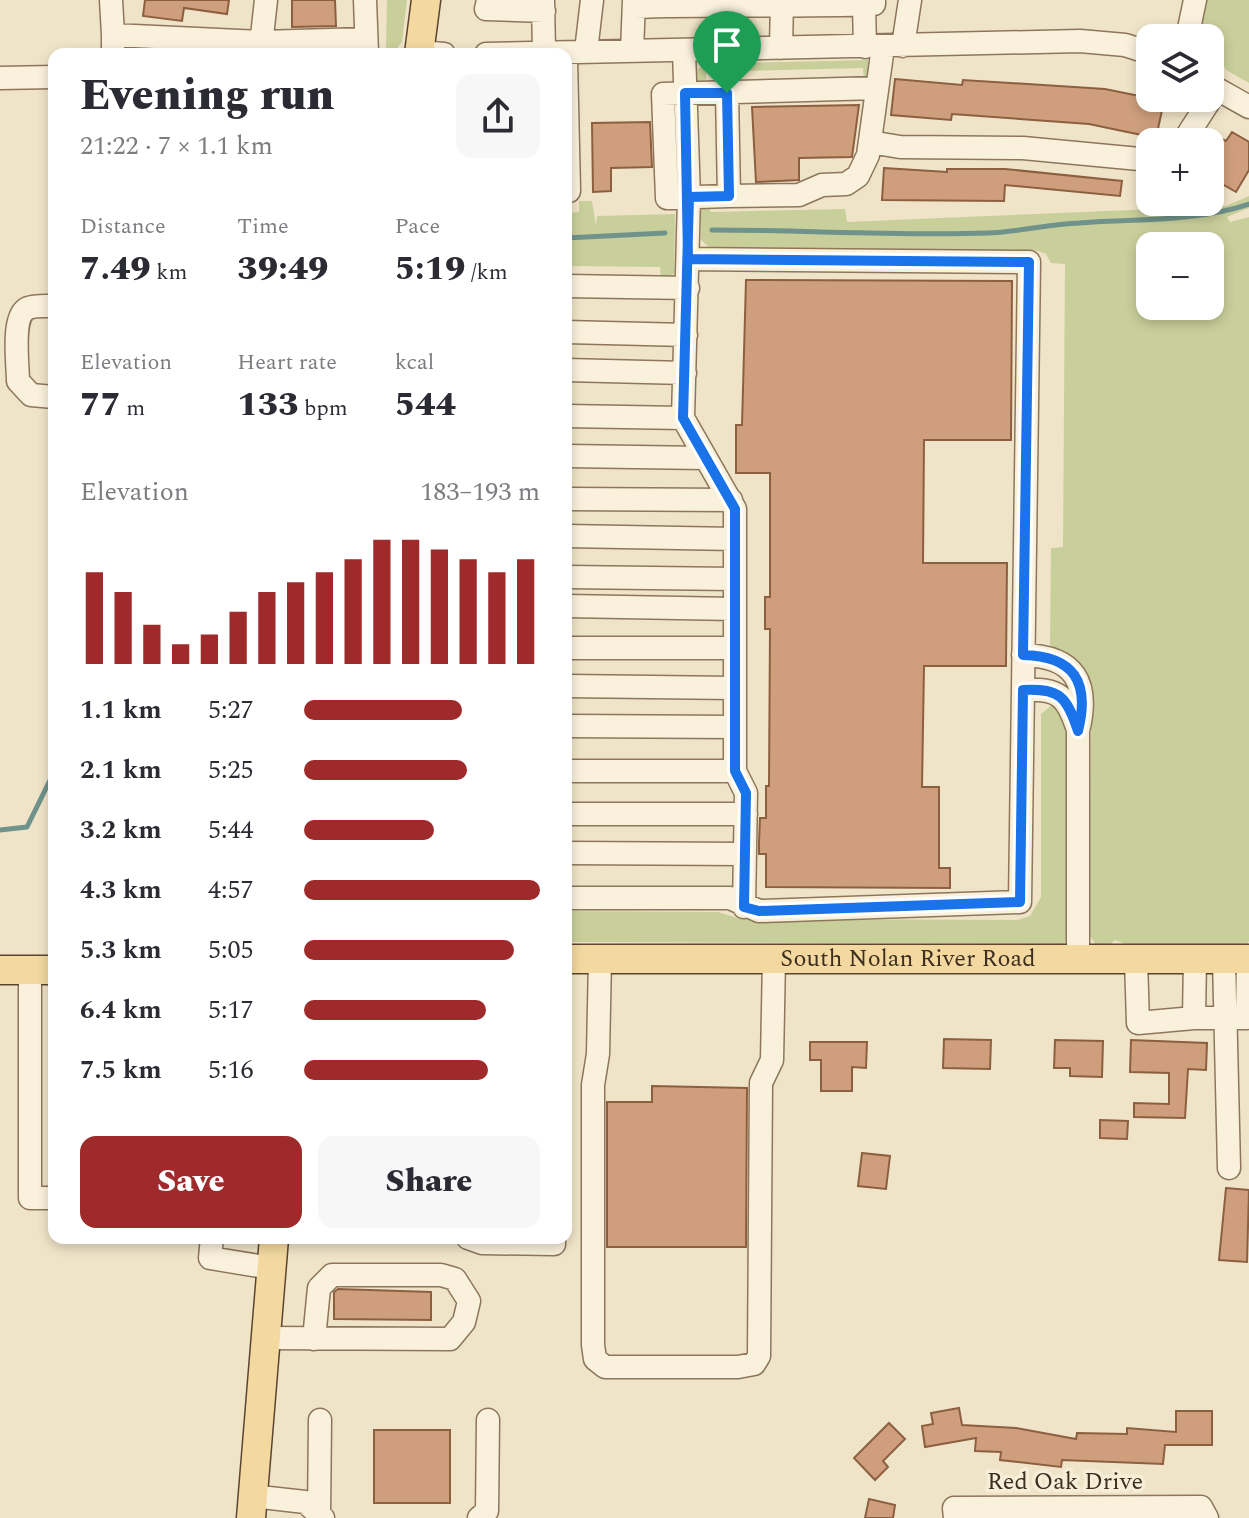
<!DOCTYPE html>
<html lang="en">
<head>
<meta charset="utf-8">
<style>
	body { margin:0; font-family:Spectral,serif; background:#f7f7f7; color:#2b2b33; height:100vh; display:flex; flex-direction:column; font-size:30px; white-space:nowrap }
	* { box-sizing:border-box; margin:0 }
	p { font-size:26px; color:#7c7c81 }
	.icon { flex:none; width:44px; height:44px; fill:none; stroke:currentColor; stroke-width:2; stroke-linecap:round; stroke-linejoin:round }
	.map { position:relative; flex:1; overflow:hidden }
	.details { position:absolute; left:48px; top:48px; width:524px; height:1196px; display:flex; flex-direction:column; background:#fff; border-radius:16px; box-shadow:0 4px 12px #0003 }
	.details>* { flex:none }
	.buttons { position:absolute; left:1136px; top:24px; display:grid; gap:16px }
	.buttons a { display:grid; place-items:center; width:88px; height:88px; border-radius:16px; background:#fff; box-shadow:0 4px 12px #0003; font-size:40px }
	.pin { position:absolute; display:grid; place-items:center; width:68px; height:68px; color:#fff; margin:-82px -34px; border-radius:50% 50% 50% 0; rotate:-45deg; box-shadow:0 0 8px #0007 }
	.pin .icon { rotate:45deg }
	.round { display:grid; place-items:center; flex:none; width:84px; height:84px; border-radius:16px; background:#f7f7f7 }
	.head { display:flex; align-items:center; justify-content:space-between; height:136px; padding:0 32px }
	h1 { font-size:44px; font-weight:800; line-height:60px }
	.metrics { display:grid; grid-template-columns:repeat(3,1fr); gap:12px; height:136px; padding:8px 32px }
	.metrics div { display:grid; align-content:center }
	.metrics b { font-size:34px; font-weight:800 }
	.metrics small { font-size:22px; font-weight:400 }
	.metrics p { font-size:22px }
	.chart { height:224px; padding:16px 32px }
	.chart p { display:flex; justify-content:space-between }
	.chart svg { width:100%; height:144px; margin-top:8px; stroke:#9e2a2b; stroke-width:6 }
	.button { display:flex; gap:16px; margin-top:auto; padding:16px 32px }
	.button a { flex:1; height:92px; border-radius:16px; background:#9e2a2b; color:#fff; font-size:32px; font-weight:800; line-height:92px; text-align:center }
	.button a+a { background:#f7f7f7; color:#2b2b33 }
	ul { padding:0 32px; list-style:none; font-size:26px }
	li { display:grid; grid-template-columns:128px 96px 1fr; align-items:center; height:60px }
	li i { height:20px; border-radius:10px; background:#9e2a2b }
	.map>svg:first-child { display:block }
	.green { fill:#c9cf9b; fill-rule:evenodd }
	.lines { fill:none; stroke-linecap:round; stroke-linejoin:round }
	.stream { stroke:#6f938a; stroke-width:5 }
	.building { fill:#cf9f7d; stroke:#8d5f41; stroke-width:2 }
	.minor-casing { stroke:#8d765c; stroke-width:25 }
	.major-casing { stroke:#5b4430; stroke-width:31 }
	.minor { stroke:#faf1dc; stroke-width:22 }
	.major { stroke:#f3d9a0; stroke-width:28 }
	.route-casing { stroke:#fff; stroke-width:16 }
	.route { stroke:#1a73e8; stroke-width:10 }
	.labels { text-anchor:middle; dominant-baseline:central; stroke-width:7; stroke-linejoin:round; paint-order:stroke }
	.street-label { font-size:24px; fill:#3d2e20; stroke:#f7eed8 }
</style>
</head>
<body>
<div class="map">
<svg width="1249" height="1518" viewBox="0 0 1249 1518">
	<rect width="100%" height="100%" fill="#f0e4c8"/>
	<path class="green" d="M387,0h20l-5,42 -9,11 -14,1 -3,-6h10z
		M1205,0h44v83l-23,-13 -16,-32h-10z
		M868,60l3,18 -7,2 -1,-12 -157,4v13l-9,-2v-13l7,-6z
		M1249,196v12l-22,9 3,5 19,-5v724l-2,3h-122l-10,-4 -4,4h-16l-6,-10 2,-213 -35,-72 -6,-4 1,-97 12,-1 2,-283 -14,-1 -5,-9 -8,-3 -327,-2 -10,-9v-32l7,-2 3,6 134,-3 2,13 379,-16zM1150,246h60v60h-60z
		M579,201h13l4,25 1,-10 78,-2 -1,60 -13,5 -1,-12 -94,-1v-53l13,-1z
		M1053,704l14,6 1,227 -4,7 -498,-2v-31l152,1 23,7 276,1 13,-4 11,-19v-183z"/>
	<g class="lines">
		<path class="stream" d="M712,230c92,0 184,6 276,3 30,-1 61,-9 91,-10 56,-4 117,-1 170,-19
			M566,238l99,-5
			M0,830l27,-3 27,-55"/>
	</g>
	<path class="building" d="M145,0h84l-2,14 -43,-6 -2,13 -39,-5z
		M292,0h43l1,26 -44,1z
		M895,79l67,6 1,-5 142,9 59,12 -8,37 -67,-14 -137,-10 -1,6 -60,-5z
		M859,105l-7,52 -53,1v22l-43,2 -4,-75z
		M650,122l2,45 -41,1v23l-18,1 -1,-69z
		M1232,132l17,10v28l-13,22 -26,-15v-30l6,-11 10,5z
		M884,168l63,4v-3h58l117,12 -2,15 -115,-11 -1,16 -122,-1z
		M746,280l266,1 -1,159h-87l-1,123h84l-1,103h-82l-2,121h17v81h11v20l-184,-1v-33h-7v-11l1,-25h6v-32h3l1,-157h-5v-32h5v-124h-34v-48h6z
		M944,1039l47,1 -1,29 -47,-1z
		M1055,1040l48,1 -1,36 -32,-1v-8h-16z
		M1131,1040l76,3 -1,27 -18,-1 -3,49 -51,-1v-14l35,1v-31l-39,-1z
		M810,1042h57l-1,26 -14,-1v24h-31v-31h-11z
		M652,1086l95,2 -1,159h-139v-145h45z
		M1100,1120l28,1 -1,18 -27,-1z
		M862,1153l28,3 -4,33 -28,-3z
		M1226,1188l23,2 -2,72 -28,-2z
		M338,1289l93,3v28l-97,-1v-27z
		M959,1408l3,17 54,3 60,11 1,-6 50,1v-6l49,4v-21h36v34h-47l-2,19 -101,-4 -1,7 -61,-7 1,-8 -26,-1 1,-13 -51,9 -3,-21 11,-2 -2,-11z
		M889,1423l16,16 -22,22 5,6 -13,13 -21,-22z
		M374,1430h76v73h-76z
		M869,1499l26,6 -2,13h-28z"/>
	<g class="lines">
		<g class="minor-casing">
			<path id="minor" d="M111,0l2,35
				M365,0l2,53
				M488,0l-2,9 58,2
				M543,0l1,52
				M864,5l1,42
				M634,7c80,-3 160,0 240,-3v-4
				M1187,38l8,-38
				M903,46l7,-46
				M781,48l1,-48
				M586,51l6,-51
				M632,51l2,-51
				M420,52l24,2
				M684,52l5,145 -6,221 52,91v262l11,22 -2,114
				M113,54v-19l148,7 105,-3
				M260,54l6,-54
				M486,54l594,-13 45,4 25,8
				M566,60l3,131h-3
				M0,78l54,-1
				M1210,85l39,22
				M727,93l2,103 -62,2 -4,-104 214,-6
				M870,142l30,5 123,1 127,12
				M1183,142l34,-53
				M729,196l70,-1 23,-10 24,-1 12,-8 10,-21 15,-108
				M566,286l122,2
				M54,306c-8,0 -18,-1 -26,2 -17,7 -10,57 -10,73l13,14 23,2
				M566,332l120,3
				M566,370l119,3
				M566,416l117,2
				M566,456l139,2
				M566,499l165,1
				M566,536l169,3
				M566,577l169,2
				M566,606l169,3
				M566,648h168
				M1023,655c52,1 67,28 55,76v230
				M566,686l169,2
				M1023,690c36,-2 44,6 55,40
				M566,726l169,1
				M566,771h169
				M566,814h180
				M566,853l179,1
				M566,898h164l29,13 261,-9 9,-640 -341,-3
				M600,959l-2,95 -5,31v260l2,14 10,8h133l16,-3 5,-8 2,-273 11,-23 2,-101
				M1195,959l-1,59h53l1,-59
				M1224,959l5,209
				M1136,960l2,63 56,-5
				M30,970v228h24
				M212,1238l-2,20 61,10
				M468,1238l14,5 72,1v-6
				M264,1338l186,1 14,-17 5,-21 -14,-22 -14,-4h-109l-13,13 -5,51
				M252,1496l53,6 18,16
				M319,1516l1,-96
				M479,1518l8,-7 1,-91
				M955,1518l-1,-10 247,-1 6,11"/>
		</g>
		<g class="major-casing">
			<g id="major">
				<path d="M419,54l7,-54"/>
				<path id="s1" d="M566,959h683"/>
				<path d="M0,970h54"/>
				<path d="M251,1518l23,-280"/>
			</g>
		</g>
		<use href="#minor" class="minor"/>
		<use href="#major" class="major"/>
	</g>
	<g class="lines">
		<g class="route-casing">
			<path id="route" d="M727,93l2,103 -40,1 -6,221 52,91v262l11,22 -2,114 15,4 261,-9 3,-212c37,-2 44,7 55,41 12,-48 -3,-75 -55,-76l6,-393 -341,-3 -3,-166h42"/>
		</g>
		<use href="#route" class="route"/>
	</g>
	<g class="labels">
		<g class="street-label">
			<text stroke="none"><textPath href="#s1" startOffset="342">South Nolan River Road</textPath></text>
			<text x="1065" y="1482">Red Oak Drive</text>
		</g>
	</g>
</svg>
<div class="buttons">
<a><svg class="icon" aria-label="layers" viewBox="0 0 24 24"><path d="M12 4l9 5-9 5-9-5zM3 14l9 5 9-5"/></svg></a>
<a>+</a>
<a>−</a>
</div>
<div class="pin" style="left:727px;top:93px;background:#1e9e55"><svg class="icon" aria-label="arrive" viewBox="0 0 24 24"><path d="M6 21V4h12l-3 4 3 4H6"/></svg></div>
<section class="details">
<div class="head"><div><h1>Evening run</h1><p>21:22 · 7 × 1.1 km</p></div><a class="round"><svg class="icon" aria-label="share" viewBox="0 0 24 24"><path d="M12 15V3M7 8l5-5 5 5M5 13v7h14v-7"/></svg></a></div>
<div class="metrics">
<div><p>Distance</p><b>7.49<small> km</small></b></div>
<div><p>Time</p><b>39:49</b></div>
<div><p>Pace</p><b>5:19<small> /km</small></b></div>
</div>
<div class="metrics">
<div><p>Elevation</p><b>77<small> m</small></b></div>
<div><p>Heart rate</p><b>133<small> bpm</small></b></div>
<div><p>kcal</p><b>544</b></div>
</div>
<div class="chart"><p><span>Elevation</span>183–193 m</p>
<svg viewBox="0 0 160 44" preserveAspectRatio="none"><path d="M5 44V16M15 44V22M25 44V32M35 44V38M45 44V35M55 44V28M65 44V22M75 44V19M85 44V16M95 44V12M105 44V6M115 44V6M125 44V9M135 44V12M145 44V16M155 44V12"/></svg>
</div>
<ul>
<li><b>1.1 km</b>5:27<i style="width:67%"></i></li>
<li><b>2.1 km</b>5:25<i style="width:69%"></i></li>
<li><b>3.2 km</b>5:44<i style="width:55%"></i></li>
<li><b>4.3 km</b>4:57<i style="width:100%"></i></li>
<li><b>5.3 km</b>5:05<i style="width:89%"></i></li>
<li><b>6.4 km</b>5:17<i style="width:77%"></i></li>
<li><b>7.5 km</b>5:16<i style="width:78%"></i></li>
</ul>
<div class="button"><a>Save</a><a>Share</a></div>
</section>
</div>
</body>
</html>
